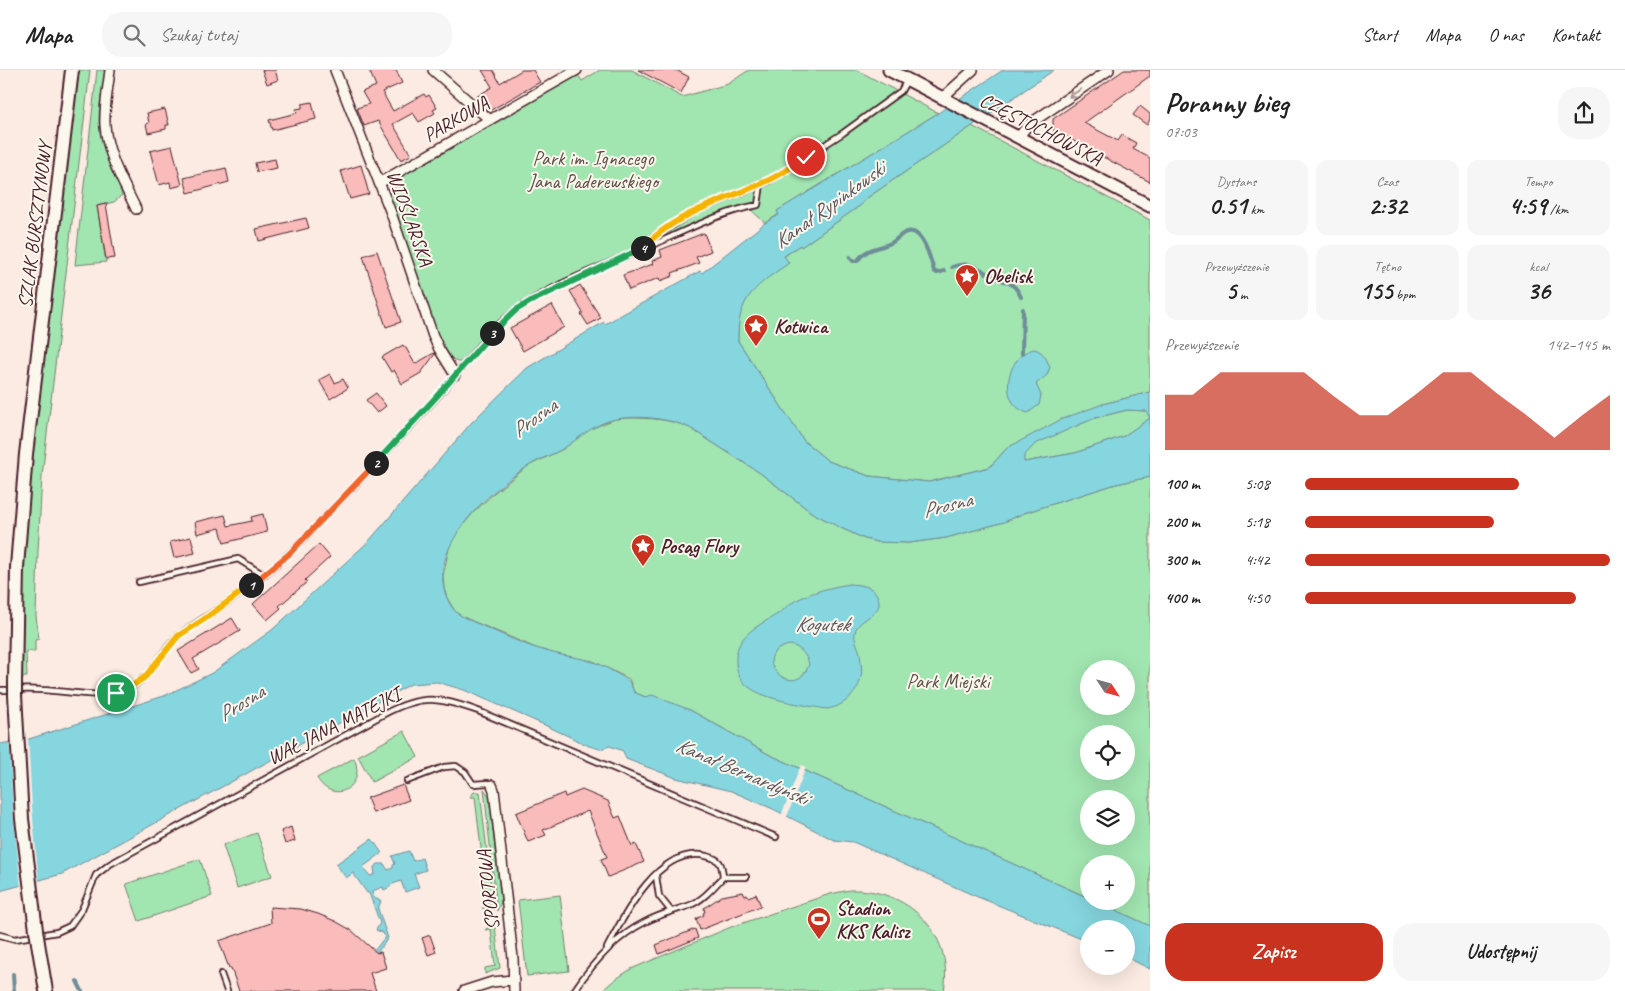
<!DOCTYPE html>
<html lang="pl">
<head>
<meta charset="utf-8">
<style>
	body { margin:0; font-family:Caveat,sans-serif; background:#f6f6f6; color:#222; height:100vh; display:flex; flex-direction:column; font-size:19px; white-space:nowrap }
	* { box-sizing:border-box; margin:0 }
	p { font-size:16px; color:#767676 }
	.icon { flex:none; width:28px; height:28px; fill:none; stroke:currentColor; stroke-width:2; stroke-linecap:round; stroke-linejoin:round }
	.map { position:relative; flex:1; overflow:hidden }
	.drawer { display:flex; flex-direction:column; background:#fff; width:475px }
	.drawer>* { flex:none }
	.needle { width:32px; rotate:126deg }
	.fabs { position:absolute; left:1080px; top:590px; display:grid; gap:10px }
	.fabs a { display:grid; place-items:center; width:55px; height:55px; border-radius:50%; background:#fff; box-shadow:0 5px 20px #0002; font-size:25px }
	.pin { position:absolute; display:grid; place-items:center; width:42px; height:42px; color:#fff; margin:-21px; border:2px solid #fff; border-radius:50%; box-shadow:0 1px 5px #0007 }
	.km { position:absolute; width:25px; height:25px; margin:-12px; border-radius:50%; background:#222; color:#fff; font-size:14px; line-height:25px; text-align:center }
	.round { display:grid; place-items:center; flex:none; width:52px; height:52px; border-radius:20px; background:#f6f6f6 }
	.headline { display:flex; align-items:center; justify-content:space-between; height:85px; padding:0 15px }
	h1 { font-size:28px; font-weight:700; line-height:38px }
	.metrics { display:grid; grid-template-columns:repeat(3,1fr); gap:8px; height:85px; padding:5px 15px }
	.metrics div { display:grid; align-content:center; border-radius:12px; background:#f6f6f6; text-align:center }
	.metrics b { font-size:25px; font-weight:700 }
	.metrics small { font-size:14px; font-weight:400 }
	.metrics p { font-size:14px }
	.chart { height:140px; padding:10px 15px }
	.chart p { display:flex; justify-content:space-between }
	.chart svg { width:100%; height:90px; margin-top:5px; fill:#c8321e; opacity:.7 }
	.action { display:flex; gap:10px; margin-top:auto; padding:10px 15px }
	.action a { flex:1; height:58px; border-radius:20px; background:#c8321e; color:#fff; font-size:20px; font-weight:700; line-height:58px; text-align:center }
	.action a+a { background:#f6f6f6; color:#222 }
	ul { padding:0 15px; list-style:none; font-size:16px }
	li { display:grid; grid-template-columns:80px 60px 1fr; align-items:center; height:38px }
	li i { height:12px; border-radius:6px; background:#c8321e }
	header { display:flex; align-items:center; gap:30px; box-sizing:border-box; height:70px; padding:0 25px; background:#fff; border-bottom:1px solid #e0e0e0 }
	header strong { font-size:24px }
	nav { display:flex; gap:28px; margin-inline-start:auto; font-size:18px }
	.search { width:350px; height:45px; background:#f6f6f6; display:flex; align-items:center; gap:12px; box-sizing:border-box; padding:0 18px; border-radius:20px; color:#767676; font-size:19px }
	main { display:flex; flex:1; min-height:0 }
	.map>svg:first-child { display:block }
	.green { fill:#a1e5b0; stroke:#76826e; fill-rule:evenodd }
	.water { fill:#86d6df; stroke:#6e8d97; fill-rule:evenodd }
	.pier { fill:#fbebe2 }
	.lines { fill:none; stroke-linecap:round; stroke-linejoin:round }
	.stream { stroke:#6e8d97; stroke-width:4 }
	.building { fill:#f9bcbb; stroke:#4a1f2b }
	.service-casing { stroke:#4a1f2b; stroke-width:8 }
	.minor-casing { stroke:#4a1f2b; stroke-width:12 }
	.tertiary-casing { stroke:#4a1f2b; stroke-width:15 }
	.secondary-casing { stroke:#4a1f2b; stroke-width:16 }
	.service { stroke:#fbf7ec; stroke-width:4.5 }
	.minor { stroke:#fbf7ec; stroke-width:9 }
	.tertiary { stroke:#fbf7ec; stroke-width:11 }
	.secondary { stroke:#fbf7ec; stroke-width:12 }
	.secondary-bridge-casing { stroke:#4a1f2b; stroke-width:16; stroke-linecap:butt }
	.secondary-bridge { stroke:#fbf7ec; stroke-width:12 }
	.oneway { stroke:#ab9695 }
	.split-1-casing { stroke:#fff; stroke-width:10 }
	.split-2-casing { stroke:#fff; stroke-width:10 }
	.split-3-casing { stroke:#fff; stroke-width:10 }
	.split-4-casing { stroke:#fff; stroke-width:10 }
	.split-5-casing { stroke:#fff; stroke-width:10 }
	.split-1 { stroke:#f5b400; stroke-width:6 }
	.split-2 { stroke:#f0652b; stroke-width:6 }
	.split-3 { stroke:#22a559; stroke-width:6 }
	.split-4 { stroke:#22a559; stroke-width:6 }
	.split-5 { stroke:#f5b400; stroke-width:6 }
	.labels { text-anchor:middle; dominant-baseline:central; stroke-width:4; stroke-linejoin:round; paint-order:stroke }
	.street-label { font-size:20px; fill:#4a1f2b; stroke:#fbf7ec }
	.park-label { font-size:20px; fill:#60504c; stroke:#fbf7ec }
	.poi-label { font-size:20px; font-weight:bold; fill:#4a1f2b; stroke:#fbf7ec; text-anchor:start }
	.water-label { font-size:21px; font-style:italic; fill:#5c5661; stroke:#fbf7ec }
</style>
</head>
<body>
<header>
<strong>Mapa</strong>
<div class="search"><svg class="icon" aria-label="search" viewBox="0 0 24 24"><circle cx="10" cy="10" r="6"/><path d="M15 15l6 6"/></svg>Szukaj tutaj</div>
<nav><a>Start</a><a>Mapa</a><a>O nas</a><a>Kontakt</a></nav>
</header>
<main>
<div class="map">
<svg width="1150" height="921" viewBox="0 0 1150 921">
	<rect width="100%" height="100%" fill="#fbebe2"/>
	<filter id="ink" filterUnits="userSpaceOnUse"><feTurbulence type="fractalNoise" baseFrequency=".02" numOctaves="2"/><feDisplacementMap in="SourceGraphic" scale="10" xChannelSelector="R" yChannelSelector="G"/><feConvolveMatrix kernelMatrix="1 2 1 2 8 2 1 2 1" color-interpolation-filters="sRGB"/></filter>
	<g filter="url(#ink)">
		<path class="green" d="M79,0h11l-48,406 -4,75 -2,65 3,23 -4,1v12l-9,-1 1,26h-6l3,-119 6,-85z
			M97,0h9c-4,23 -11,47 -4,70 6,18 17,36 20,55l-8,7 -17,4 9,56 -31,3z
			M600,0h32l50,27 46,-13 21,-14h108l81,43 -161,98 2,3 -14,9 -20,-19 -53,21 -97,41 -65,31 -29,21 -39,44h-5l-8,-6 -14,-27 -46,-135 1,-8 4,-5 184,-106 4,6z
			M972,56l178,94v172l-47,12 -96,44 -17,19 -61,15 -60,-6 -41,-15 -24,-20 -66,-100c0,-10 -1,-20 3,-30 8,-23 39,-53 59,-66l1,2 60,-42 6,-7z
			M1127,340l20,1 3,7 -26,18 -49,17 -51,9 -1,-6 12,-13 60,-25z
			M628,348c21,0 43,1 62,10l70,45 51,39 30,16 24,11 12,3 32,1 37,-5 58,-16 20,-9 92,-29 34,-7v449l-54,-25h30v-37h-37v34l-321,-144 -78,-44 -45,-13 -11,-5 -5,-13 -36,-18 -39,-7 -18,-6 -73,-31 -7,-4 -9,-15 -3,-10 -1,-12 6,-28 6,-13 18,-22 22,-21 33,-26 35,-17 25,-19 27,-11zM1089,599h37v37h-37zM1089,664h37v37h-37zM1089,729h37v37h-37z
			M404,661l14,26 -46,25 -14,-26z
			M354,688c13,29 -21,48 -37,20z
			M484,719l5,7 12,106 -4,9z
			M474,722h6l14,117 -8,1 -4,-2h6l-13,-111h-5z
			M257,763l15,43 -35,12 -14,-43z
			M200,789l12,37 -73,25 -13,-37z
			M850,820c56,-2 105,42 94,101h-342l11,-10 18,-12 100,-42 99,-33z
			M560,825l9,76 -42,5 -9,-76z
			M495,856l5,42 -15,6v-6l10,-2 -4,-37 -6,1 3,-3z"/>
		<path class="water" d="M1003,0h51l-187,128 -6,7 -60,42 -1,-2 -16,11 5,7c-33,23 -52,34 -51,78l66,100 24,20 41,15 60,6 61,-15 17,-19 55,-29 41,-15 47,-12v85l-34,7 -92,29 -20,9 -58,16 -37,5 -32,-1 -12,-3 -24,-11 -30,-16 -51,-39 -70,-45c-21,-10 -50,-13 -74,-9 -21,4 -35,18 -52,29 -11,7 -23,10 -34,17 -37,23 -97,75 -86,124 2,8 6,17 12,23 7,6 18,10 27,14 20,9 41,19 63,25 27,8 42,5 68,21 13,8 14,5 20,20l11,5 7,-2 38,15 78,44 321,144v3h7l54,25v43l-24,-12v-28h-37v13l-116,-47 -120,-53 -19,-2 -61,-31 -42,-18 -55,-13 -50,-19 -3,-8 -13,-5 -10,3 -11,-3 -40,-19 -85,-37 -27,-8 -26,2 -349,190 -62,17v-147l29,-5 135,-43 48,-23 60,-43 97,-89 103,-119 55,-54 77,-46 1,2 95,-53 2,2 63,-50 14,-8 -2,-4 161,-98zM1127,340l19,1 4,7 -26,18 -49,17 -51,9v-6l11,-12 60,-26z
			M1034,279c10,2 12,10 16,18l-3,8 -11,9 5,11 -2,10 -11,8c-32,-9 -21,-59 6,-64z
			M850,514c10,1 21,1 27,11 10,20 -19,22 -22,37 -2,7 4,15 5,22 1,8 3,19 0,27 -4,14 -19,27 -34,28 -21,-4 -61,-9 -77,-22 -9,-6 -13,-15 -13,-26 -1,-27 25,-36 43,-48 6,-4 10,-9 16,-12 17,-9 35,-14 55,-17zM790,575c10,2 16,9 19,19 -13,41 -65,-10 -19,-19z
			M372,769l10,14 -19,14 7,9 5,-2 -1,-7 4,-3h6l4,6 5,-2v-3l2,-1 -3,-8 17,-5 4,10 9,-3 4,12 -12,4 5,13 -14,5 -4,-11 -11,4v2l-6,3 -1,-3 -11,4 2,7 7,3 -3,8 10,29 -11,15 -3,-2 11,-14 -2,-4 -7,-3 4,-7 -11,-30h-2l-14,-20 -7,5 -10,-14z"/>
		<path class="pier" d="M28,667l4,70 7,76 -18,5 -8,-76 -4,-72z
			M801,695l5,2 -20,52 -5,-3z"/>
		<g class="lines">
			<path class="stream" d="M850,187l3,4h4c12,-15 19,-11 34,-18 6,-3 10,-10 16,-11 16,-5 24,29 27,39l3,2 7,-2
				M952,197c12,-5 24,-2 34,6
				M991,206c15,7 22,4 30,21
				M1022,284l1,-45
				M13,904l1,17
				M77,911l5,10"/>
		</g>
		<path class="building" d="M262,0h13l3,10 -11,4z
			M369,0h27l6,13 -20,9 11,19 31,-17 2,3 3,-2 8,13 -4,2 2,3 -16,9 -6,-9 -20,11 18,31 -10,5 -23,-39 -14,5 -7,-18 12,-4 -7,-12 14,-6z
			M482,0h11l7,13 22,-13h11l7,12 -49,28 -15,-13 16,-10z
			M638,0h38l13,7 -8,16z
			M1124,0h26v6l-66,47 34,18 4,-6 14,8 -3,6 17,9v24l-97,-52v-11z
			M312,32l4,17 -44,11 -3,-10 28,-7 -1,-4 6,-1v-4z
			M1140,36l10,8v5l-3,6 -14,-10z
			M165,39l4,16h-3v4l-18,4 -2,-9 3,-1 -2,-10z
			M172,76l10,39 -11,3 -1,-6 -11,3 -9,-34z
			M275,89l2,9 -20,4 -2,-9z
			M361,95l8,29 -19,5 -9,-28z
			M226,98l3,14 -41,11 -4,-15z
			M106,134l9,54 -9,1 -9,-53z
			M306,148l3,10 -50,13 -3,-12z
			M704,163l7,18 -15,6 3,6 -27,10 1,3 -13,5 -1,-3 -30,12 -6,-15 30,-11 -1,-3 10,-4 -2,-7z
			M377,181l24,71 -15,5 -23,-71z
			M580,215l21,33 -13,7 -7,-11 2,-1 -13,-22z
			M552,235l12,22 -41,24 -13,-23z
			M403,275l2,3h1l9,16 19,-11 1,1 -14,19 -19,11 -8,-14 -3,2 -9,-15z
			M330,304l5,9 8,-4 5,9 -18,11 -11,-19z
			M376,323l10,13 -9,7 -11,-13z
			M263,444l4,18 -43,11 -4,-15 -23,6 -2,-12 30,-7 3,11 24,-5 -1,-4z
			M191,467l4,16 -21,5 -4,-16z
			M319,474l11,13 -25,23 2,2 -28,24 2,2 -14,12 -14,-16z
			M232,548l8,13 -47,28 6,10 -8,4 -13,-22z
			M403,715l6,15 -36,13 -6,-15z
			M582,720l26,11 7,17 5,-2 12,30 4,-2 8,18 -36,15 -7,-18 6,-2 -19,-46 -45,19 3,5 -18,7 -12,-29 48,-20 1,4z
			M291,757l4,14 -10,3 -4,-13z
			M743,822l2,4 2,-1 1,2 8,-3 5,12 -61,24 -4,-11 8,-4 -1,-2 2,-1 -1,-4 18,-12z
			M270,837l31,2 17,5 17,7 16,9 26,23 4,-1 5,16 -16,5 6,18h-137l-8,-23h-2l-10,-27 52,-18z
			M695,859l3,9 -39,16 -3,-9z
			M430,865l6,17 -8,3 -6,-17z"/>
		<g class="lines">
			<g class="service-casing">
				<path id="service" d="M644,177l10,-10 41,-26 74,-30 74,-48 58,-42 6,-11
					M139,512l99,-23 26,16
					M0,620c14,0 28,-1 42,0 27,1 59,10 85,-1 27,-11 34,-43 59,-59 31,-20 63,-41 91,-66 18,-15 34,-33 50,-50 38,-38 74,-78 110,-117 23,-25 42,-55 68,-78 37,-32 97,-52 143,-72 35,-15 72,-35 110,-42l3,-21
					M407,711l37,-14 12,-1 9,6 8,12 15,-1 4,2
					M656,806l3,20 12,15
					M0,865l15,4 42,-7 13,-6 12,-17 14,-34 14,-11 274,-150c38,-20 54,-17 94,-3l298,126
					M607,878c17,-33 52,-103 99,-92 14,3 16,7 17,21
					M221,904l6,17
					M574,921c18,-27 41,-54 71,-69 13,-7 28,-11 43,-16 14,-5 25,-18 35,-29h23"/>
			</g>
			<g class="minor-casing">
				<path id="minor" d="M110,0c-2,18 -6,37 -5,55 2,30 18,57 31,84
					M335,0l56,143 42,123 6,13 16,26
					M433,0l57,50
					M942,28l31,-28
					M1018,68l10,-13 81,-55
					M379,113l198,-113
					M492,715l2,5 19,168 1,33
					M464,921l28,-9 21,-2"/>
			</g>
			<g class="tertiary-casing">
				<path id="tertiary" d="M889,0l261,136"/>
			</g>
			<g class="secondary-casing">
				<path id="secondary" d="M15,613l2,-116 9,-113 46,-384
					M15,625l7,124 14,111
					M38,873l8,48"/>
			</g>
			<use href="#service" class="service"/>
			<use href="#minor" class="minor"/>
			<use href="#tertiary" class="tertiary"/>
			<use href="#secondary" class="secondary"/>
			<g class="secondary-bridge-casing">
				<path id="secondary-bridge" d="M15,613v12
					M36,860l2,13"/>
			</g>
			<use href="#secondary-bridge" class="secondary-bridge"/>
		</g>
		<defs><path id="oneway-shaft" d="M-6 0H5M1.5-3L5.5 0L1.5 3" fill="none" stroke-width="1.6" stroke-linecap="round" stroke-linejoin="round" transform="scale(1.25)"/></defs>
		<use class="oneway" href="#oneway-shaft" transform="translate(1075 23) rotate(146)"/>
	</g>
	<g class="lines" filter="url(#ink)">
		<g class="split-1-casing">
			<path id="split-1" d="M116,623l10,-3 19,-13 33,-41 25,-16 48,-35"/>
		</g>
		<g class="split-2-casing">
			<path id="split-2" d="M251,515l38,-31 87,-91"/>
		</g>
		<g class="split-3-casing">
			<path id="split-3" d="M376,393l61,-67 55,-63"/>
		</g>
		<g class="split-4-casing">
			<path id="split-4" d="M492,263l24,-23 15,-9 112,-53"/>
		</g>
		<g class="split-5-casing">
			<path id="split-5" d="M643,178c33,-36 81,-47 124,-67 14,-6 26,-16 39,-24"/>
		</g>
		<use href="#split-1" class="split-1"/>
		<use href="#split-2" class="split-2"/>
		<use href="#split-3" class="split-3"/>
		<use href="#split-4" class="split-4"/>
		<use href="#split-5" class="split-5"/>
	</g>
	<defs>
		<g id="sight-pin" transform="scale(1.25)"><path d="M0 17L-7.5 6A9.5 9.5 0 1 1 7.5 6Z" fill="#c8321e" stroke="#fbf7ec"/><path d="M0-6L1.8-2.2L6-1.7L2.9 1.2L3.7 5.4L0 3.3L-3.7 5.4L-2.9 1.2L-6-1.7L-1.8-2.2Z" fill="#fff"/></g>
		<g id="stadium-pin" transform="scale(1.25)"><path d="M0 17L-7.5 6A9.5 9.5 0 1 1 7.5 6Z" fill="#c8321e" stroke="#fbf7ec"/><path d="M0-5a6.5 5 0 1 0 0 10a6.5 5 0 1 0 0-10ZM-3.5-1.8h7v3.6h-7Z" fill="#fff"/></g>
	</defs>
	<g fill-rule="evenodd">
		<use href="#sight-pin" x="967" y="206"/>
		<use href="#sight-pin" x="756" y="256"/>
		<use href="#sight-pin" x="643" y="476"/>
		<use href="#stadium-pin" x="819" y="849"/>
	</g>
	<g class="labels">
		<g class="street-label">
			<text transform="translate(456 49) rotate(-30)">PARKOWA</text>
			<text transform="translate(1041 59) rotate(27)">CZĘSTOCHOWSKA</text>
			<text transform="translate(410 148) rotate(70)">WIOŚLARSKA</text>
			<text transform="translate(35 155) rotate(-83)">SZLAK BURSZTYNOWY</text>
			<text transform="translate(334 656) rotate(-27)">WAŁ JANA MATEJKI</text>
			<text transform="translate(488 820) rotate(-97)">SPORTOWA</text>
		</g>
		<g class="park-label">
			<text x="593" y="88">Park im. Ignacego<tspan x="593" dy="23">Jana Paderewskiego</tspan></text>
			<text x="948" y="611">Park Miejski</text>
		</g>
		<g class="poi-label">
			<text x="984" y="206">Obelisk</text>
			<text x="774" y="256">Kotwica</text>
			<text x="660" y="476">Posąg Flory</text>
			<text x="836" y="838">Stadion<tspan x="836" dy="23">KKS Kalisz</tspan></text>
		</g>
		<g class="water-label">
			<text transform="translate(829 135) rotate(-36)">Kanał Rypinkowski</text>
			<text transform="translate(534 348) rotate(-36)">Prosna</text>
			<text transform="translate(947 435) rotate(-14)">Prosna</text>
			<text x="822" y="554">Kogutek</text>
			<text transform="translate(241 633) rotate(-32)">Prosna</text>
			<text transform="translate(742 701) rotate(23)">Kanał Bernardyński</text>
		</g>
	</g>
</svg>
<div class="fabs">
<a><svg class="needle" viewBox="-14 -14 28 28"><path d="M0-13l5 13h-10z" fill="#e53935"/><path d="M0 13l5-13h-10z" fill="#767676"/></svg></a>
<a><svg class="icon" aria-label="locate" viewBox="0 0 24 24"><circle cx="12" cy="12" r="6"/><path d="M12 2v4M12 18v4M2 12h4M18 12h4"/></svg></a>
<a><svg class="icon" aria-label="layers" viewBox="0 0 24 24"><path d="M12 4l9 5-9 5-9-5zM3 14l9 5 9-5"/></svg></a>
<a>+</a>
<a>−</a>
</div>
<div class="pin" style="left:116px;top:623px;background:#1e9e55"><svg class="icon" aria-label="arrive" viewBox="0 0 24 24"><path d="M6 21V4h12l-3 4 3 4H6"/></svg></div>
<div class="pin" style="left:806px;top:87px;background:#d93025"><svg class="icon" aria-label="check" viewBox="0 0 24 24"><path d="M5 12l5 5 9-10"/></svg></div>
<b class="km" style="left:251px;top:515px">1</b>
<b class="km" style="left:376px;top:393px">2</b>
<b class="km" style="left:492px;top:263px">3</b>
<b class="km" style="left:643px;top:178px">4</b>
</div>
<section class="drawer">
<div class="headline"><div><h1>Poranny bieg</h1><p>07:03</p></div><a class="round"><svg class="icon" aria-label="share" viewBox="0 0 24 24"><path d="M12 15V3M7 8l5-5 5 5M5 13v7h14v-7"/></svg></a></div>
<div class="metrics">
<div><p>Dystans</p><b>0.51<small> km</small></b></div>
<div><p>Czas</p><b>2:32</b></div>
<div><p>Tempo</p><b>4:59<small> /km</small></b></div>
</div>
<div class="metrics">
<div><p>Przewyższenie</p><b>5<small> m</small></b></div>
<div><p>Tętno</p><b>155<small> bpm</small></b></div>
<div><p>kcal</p><b>36</b></div>
</div>
<div class="chart"><p><span>Przewyższenie</span>142–145 m</p>
<svg viewBox="0 0 160 44" preserveAspectRatio="none"><path d="M0 44V17L10 17L20 6L30 6L40 6L50 6L60 17L70 27L80 27L90 17L100 6L110 6L120 17L130 27L140 38L150 27L160 17V44z"/></svg>
</div>
<ul>
<li><b>100 m</b>5:08<i style="width:70%"></i></li>
<li><b>200 m</b>5:18<i style="width:62%"></i></li>
<li><b>300 m</b>4:42<i style="width:100%"></i></li>
<li><b>400 m</b>4:50<i style="width:89%"></i></li>
</ul>
<div class="action"><a>Zapisz</a><a>Udostępnij</a></div>
</section>
</main>
</body>
</html>
